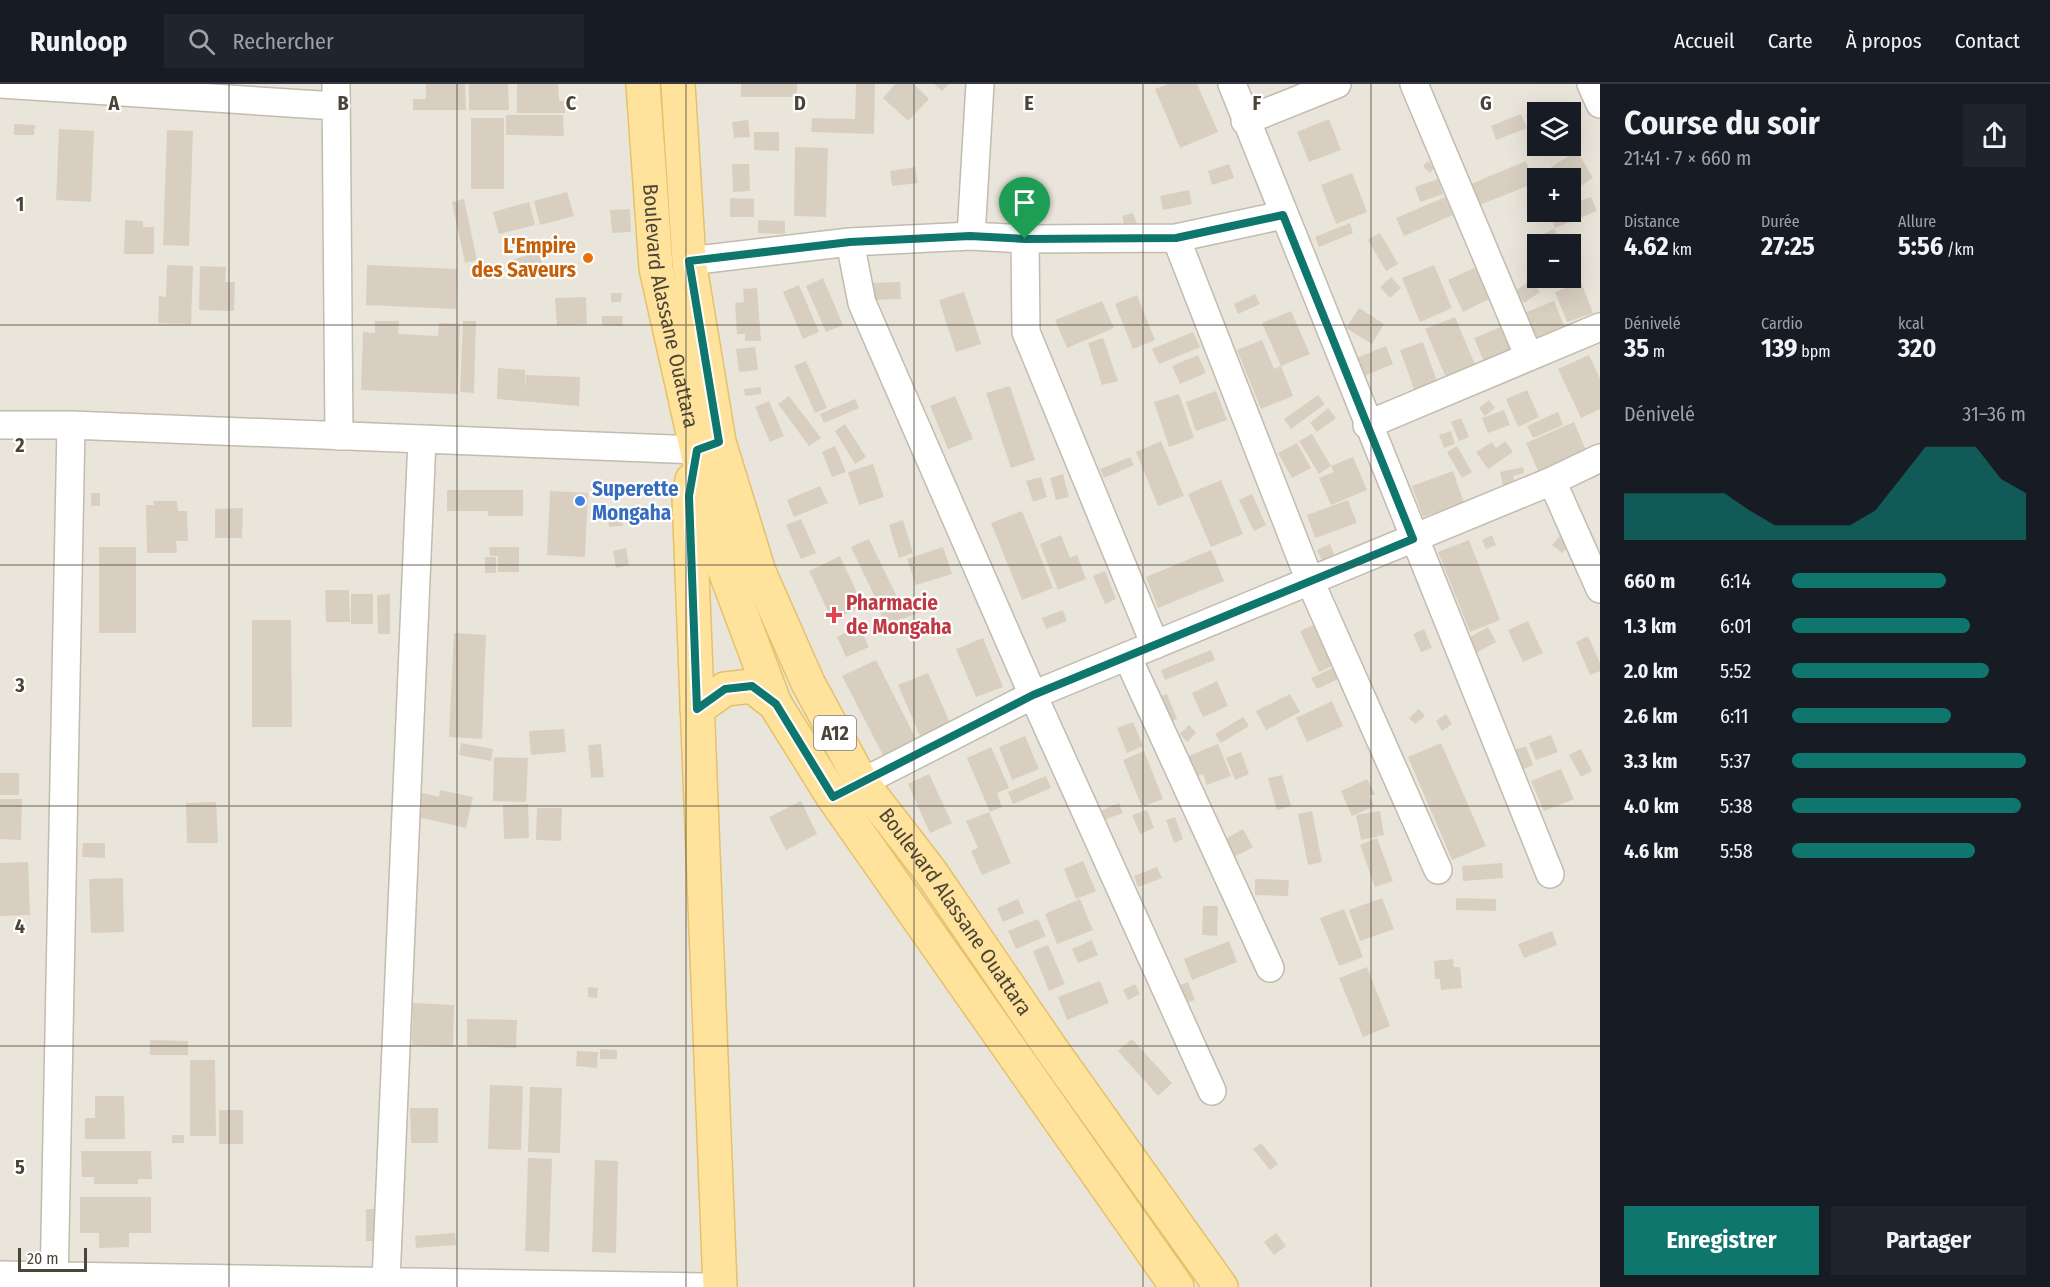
<!DOCTYPE html>
<html lang="fr">
<head>
<meta charset="utf-8">
<style>
	body { margin:0; font-family:"Fira Sans Condensed",sans-serif; background:#20242c; color:#f1f3f6; height:100vh; display:flex; flex-direction:column; font-size:22px; white-space:nowrap }
	* { box-sizing:border-box; margin:0 }
	p { font-size:20px; color:#9ea1a6 }
	.icon { flex:none; width:33px; height:33px; fill:none; stroke:currentColor; stroke-width:2; stroke-linecap:round; stroke-linejoin:round }
	.map { position:relative; flex:1; overflow:hidden }
	.sheet { display:flex; flex-direction:column; background:#171b24; width:450px }
	.sheet>* { flex:none }
	.controls { position:absolute; left:1527px; top:18px; display:grid; gap:12px }
	.controls a { display:grid; place-items:center; width:54px; height:54px; border-radius:0px; background:#171b24; box-shadow:0 6px 24px #0002; font-size:30px }
	.scale { position:absolute; left:18px; bottom:15px; width:69px; box-sizing:border-box; padding-left:6px; border:3px solid #4b4439; border-top:0; font-size:16px; line-height:21px; white-space:nowrap; color:#4b4439; -webkit-text-stroke:4px #fff; paint-order:stroke }
	.pin { position:absolute; display:grid; place-items:center; width:51px; height:51px; color:#fff; margin:-62px -26px; border-radius:50% 50% 50% 0; rotate:-45deg; box-shadow:0 0 6px #0007 }
	.pin .icon { rotate:45deg }
	.round { display:grid; place-items:center; flex:none; width:63px; height:63px; border-radius:0px; background:#20242c }
	.overview { display:flex; align-items:center; justify-content:space-between; height:102px; padding:0 24px }
	h1 { font-size:33px; font-weight:700; line-height:45px }
	.figures { display:grid; grid-template-columns:repeat(3,1fr); gap:9px; height:102px; padding:6px 24px }
	.figures div { display:grid; align-content:center }
	.figures b { font-size:26px; font-weight:700 }
	.figures small { font-size:16px; font-weight:400 }
	.figures p { font-size:16px }
	.chart { height:168px; padding:12px 24px }
	.chart p { display:flex; justify-content:space-between }
	.chart svg { width:100%; height:108px; margin-top:6px; fill:#0f766e; opacity:.7 }
	.primary-button { display:flex; gap:12px; margin-top:auto; padding:12px 24px }
	.primary-button a { flex:1; height:69px; border-radius:0px; background:#0f766e; color:#fff; font-size:24px; font-weight:700; line-height:69px; text-align:center }
	.primary-button a+a { background:#20242c; color:#f1f3f6 }
	ul { padding:0 24px; list-style:none; font-size:20px }
	li { display:grid; grid-template-columns:96px 72px 1fr; align-items:center; height:45px }
	li i { height:15px; border-radius:8px; background:#0f766e }
	header { display:flex; align-items:center; gap:36px; box-sizing:border-box; height:84px; padding:0 30px; background:#171b24; border-bottom:2px solid #363941 }
	header strong { font-size:28px }
	nav { display:flex; gap:33px; margin-inline-start:auto; font-size:21px }
	.search { width:420px; height:54px; background:#20242c; display:flex; align-items:center; gap:15px; box-sizing:border-box; padding:0 21px; border-radius:0px; color:#9ea1a6; font-size:22px }
	main { display:flex; flex:1; min-height:0 }
	.map>svg:first-child { display:block }
	.residential { fill:#eae5da; fill-rule:evenodd }
	.building { fill:#d8cfc1 }
	.lines { fill:none; stroke-linecap:round; stroke-linejoin:round }
	.street-casing { stroke:#c2bbae; stroke-width:30 }
	.primary-casing { stroke:#e6c16a; stroke-width:36 }
	.street { stroke:#fff; stroke-width:27 }
	.primary { stroke:#ffe39c; stroke-width:33 }
	.route-casing { stroke:#fff; stroke-width:12 }
	.route { stroke:#0f766e; stroke-width:8 }
	.grid { fill:none; stroke:#4b4439; stroke-width:1.5; stroke-opacity:0.55 }
	.food-dot { fill:#e8710a; stroke:#fff; stroke-width:2 }
	.shop-dot { fill:#3f7fe0; stroke:#fff; stroke-width:2 }
	.health-dot { fill:#e0444e; stroke:#fff; stroke-width:2 }
	.labels { text-anchor:middle; dominant-baseline:central; stroke-width:4.5; stroke-linejoin:round; paint-order:stroke }
	.shield { fill:#fff; stroke:#817c74; stroke-width:1.5 }
	.shield-label { font-size:20px; font-weight:bold; fill:#4b4439 }
	.food-label { font-size:21px; font-weight:bold; fill:#c56008; stroke:#fff; text-anchor:end }
	.street-label { font-size:21px; fill:#4b4439; stroke:#fff }
	.shop-label { font-size:21px; font-weight:bold; fill:#366cbe; stroke:#fff; text-anchor:start }
	.health-label { font-size:21px; font-weight:bold; fill:#be3a42; stroke:#fff; text-anchor:start }
	.grid-label { font-size:20px; text-anchor:middle; font-weight:bold; fill:#4b4439; stroke:#fff; stroke-width:4.5; stroke-linejoin:round; paint-order:stroke }
</style>
</head>
<body>
<header>
<strong>Runloop</strong>
<div class="search"><svg class="icon" aria-label="search" viewBox="0 0 24 24"><circle cx="10" cy="10" r="6"/><path d="M15 15l6 6"/></svg>Rechercher</div>
<nav><a>Accueil</a><a>Carte</a><a>À propos</a><a>Contact</a></nav>
</header>
<main>
<div class="map">
<svg width="1600" height="1203" viewBox="0 0 1600 1203">
	<rect width="100%" height="100%" fill="#f6f3ec"/>
	<path class="residential" d="M0,0h1600v1203h-1600zM1538,28h32v34h-32zM1538,94h32v34h-32zM1538,160h32v34h-32z"/>
	<path class="building" d="M426,0h39l1,26h-53v-11h13z
		M469,0h39l1,26h-40z
		M517,0h41l1,17h6v12h-48z
		M741,0h56v13h-56z
		M856,0h19l-1,50 -63,-2 1,-14 43,1z
		M895,0h19l15,15 -21,22 -25,-23z
		M934,0h15l-7,7z
		M1168,0h29l21,48 -38,16 -25,-59z
		M1560,18l4,10h-26v12l-8,3 -4,-12z
		M1521,30l6,14 -31,12 -5,-14z
		M506,31h57l1,21 -58,-1z
		M471,34h33v71h-33z
		M1329,35l12,31 -32,12 -12,-30z
		M748,36l2,17 -16,1 -2,-16z
		M14,40l21,1 -1,10h-20z
		M59,45l35,2 -3,71 -35,-2z
		M167,46l26,1 -4,115 -26,-1z
		M754,48h25v19l-25,-1z
		M795,63l33,1 -2,69 -32,-1z
		M1577,67l16,27 -23,15v-15h-12l-7,-11z
		M1428,77l6,7 -4,5 -7,-7z
		M1526,77l9,22 -60,24 -9,-21z
		M732,80h17l1,27 -17,1z
		M1229,80l5,14 -22,7 -4,-14z
		M915,83l3,16 -26,3 -2,-15z
		M1352,89l15,39 -31,12 -15,-39z
		M1438,95l5,15 -23,8 -5,-15z
		M1189,106l3,14 -29,6 -3,-14z
		M1538,106v18l-7,-15z
		M567,108l7,24 -34,9 -6,-24z
		M1445,113l8,18 -49,21 -8,-18z
		M1591,113l6,14 -42,17 -6,-14 21,-2v-7z
		M730,114l24,1v18h-24z
		M464,115l13,61 -12,3 -13,-61z
		M529,118l6,23 -36,9 -6,-22z
		M630,125l1,23 -19,1 -2,-23z
		M1133,129l4,11 -12,3 -3,-11z
		M125,136l18,1v6h11v27h-30z
		M758,136l27,1v13l-27,-1z
		M1350,139l3,10 -34,14 -4,-10z
		M1554,145l8,15h-14l-5,-10z
		M1380,149l18,31 -12,7 -18,-31z
		M537,161l5,18 -26,6 -2,-10 11,-3 -2,-8z
		M167,181l26,1 -2,58 -33,-1 1,-27 7,1z
		M367,181l90,4 -1,40 -90,-4z
		M1434,181l18,43 -32,14 -18,-44z
		M200,182l26,1 -1,15h10l-1,29 -35,-1z
		M1476,183l15,31 -28,14 -15,-32z
		M1391,193l10,11 -11,10 -10,-11z
		M823,194l20,47 -17,7 -20,-46z
		M1531,196l9,12 -16,11 -9,-12z
		M900,198l1,17 -33,1 -1,-17z
		M1581,198l12,31 -26,9 -12,-30z
		M799,201l20,47 -16,7 -20,-47z
		M757,204l4,53h-16v-7h-8l-2,-31 9,-1 -1,-13z
		M964,208l17,52 -25,8 -17,-52z
		M611,209h11l-1,9h-10z
		M1255,210l5,10 -22,10 -4,-10z
		M1137,211l18,45 -22,9 -18,-45z
		M586,213l1,27 -30,1 -2,-27z
		M1102,217l12,27 -47,20 -12,-28z
		M1554,217l12,30 -30,12 -12,-30z
		M1359,224l25,16 -12,20 -26,-16z
		M1291,227l19,43 -29,12 12,30 -32,13 -24,-59 25,-10 12,29 7,-3 -19,-43z
		M602,232h21l-1,10 -20,-1z
		M1455,233l21,50 -29,13 -22,-51z
		M375,237h24l-1,13 40,2 1,-13 21,1 -2,70 -97,-4 2,-58 12,1z
		M463,237h13l-2,72 -14,-1z
		M1503,242l11,28 -28,12 -12,-28z
		M1193,248l7,15 -41,17 -7,-15z
		M1103,254l15,43 -16,4 -14,-42z
		M1423,258l16,45 -23,8 -16,-45z
		M1386,262l7,18 -31,13 -8,-18z
		M755,263l3,23 -19,2 -3,-23z
		M1198,271l8,18 -26,11 -8,-18z
		M1589,271l11,24v30l-19,9 -23,-49z
		M806,277l21,47 -12,5 -21,-47z
		M498,284l27,2v21l1,-16 54,2 -1,29 -82,-7z
		M1010,302l25,74 -24,8 -25,-75z
		M761,303v7l-16,2 -1,-7z
		M1527,306l12,27 -21,10 -12,-28z
		M1216,307l11,29 -31,11 -10,-29z
		M1179,310l15,44 -25,9 -15,-45z
		M1318,311l7,9 -34,25 -7,-10z
		M789,312l32,42 -12,8 -31,-42z
		M955,312l18,43 -25,10 -18,-43z
		M855,315l4,9 -35,15 -4,-9z
		M1489,316l6,8 -10,8 -6,-8z
		M769,317l15,35 -14,6 -15,-35z
		M1328,324l8,10 -19,14 -7,-9z
		M1504,326l6,15 -22,8 -6,-15z
		M1558,328l5,13 -30,13 -6,-12z
		M1461,334l8,19 -10,4 -8,-19z
		M1574,338l14,33 -48,21 -14,-33z
		M845,340l21,33 -11,7 -20,-33z
		M1451,347l4,13 -11,4 -5,-13z
		M1312,350l19,32 -12,8 -20,-33z
		M1161,357l23,55 -26,10 -22,-54z
		M1505,357l8,11 -25,17 -12,-17 16,-10 4,6z
		M1297,359l14,25 -19,10 -14,-25z
		M835,362l11,26 -14,5 -10,-25z
		M1457,362l15,26 -10,6 -15,-26z
		M1130,373l4,8 -30,13 -4,-9z
		M1353,373l14,33 -36,15 -12,-27 15,-6 -3,-6z
		M873,380l11,33 -25,8 -11,-33z
		M1523,383l1,6 -11,3 3,11 -12,3 -4,-18z
		M1453,387l11,32 -41,14 -11,-31z
		M1063,390l6,23 -13,3 -6,-22z
		M1041,393l6,20 -14,5 -7,-21z
		M1221,396l22,54 -32,13 -23,-53z
		M820,402l8,17 -34,14 -7,-17z
		M447,406h76v26h-35v-5h-41z
		M550,407l38,2 -3,64 -38,-2z
		M91,409h9v13h-9z
		M1252,410l14,31 -12,6 -15,-31z
		M1348,416l9,23 -42,15 -8,-23z
		M153,417h24l1,10h9l1,30h-12l1,12h-30l-1,-48h8z
		M243,424l-1,30h-27v-29z
		M1022,427l31,77 -31,12 -31,-77z
		M608,431h14l1,11 -14,1z
		M801,435l15,34 -15,6 -15,-34z
		M903,436l10,33 -14,5 -10,-33z
		M1061,451l9,23 7,-3 9,24 -28,11 -18,-46z
		M1492,451l4,10 -10,4 -4,-9z
		M1561,451l10,9 -9,9 -10,-8z
		M869,455l29,60 -18,9 -29,-61z
		M1469,456l31,80 -30,12 -32,-80z
		M1330,460l7,18 -12,5 -8,-17z
		M99,463h37v86h-37z
		M489,463h30v25h-21v-16h-8z
		M943,463l9,27 -36,11 -9,-26z
		M626,464l3,17 -13,3 -3,-17z
		M1211,466l13,31 -66,27 -12,-31z
		M840,472l23,50 -31,14 -23,-49z
		M485,473h11v16h-11z
		M1105,487l11,28 -11,5 -12,-28z
		M325,506h24l1,32h-24z
		M351,510h22v30h-22z
		M390,510v40h-12l-1,-39z
		M919,513l5,14 -39,14 -5,-13z
		M1063,526l4,11 -21,8 -4,-11z
		M252,536h39l1,107h-40z
		M1528,537l15,32 -20,9 -15,-32z
		M1313,541l19,41 -13,6 -19,-41z
		M859,542l10,21 -23,10 -9,-20z
		M1488,543l8,15 -27,15 -8,-15z
		M1424,545l8,19 -11,4 -8,-18z
		M454,549l32,2 -4,104 -33,-2z
		M1588,552l12,27v8l-10,4 -14,-33z
		M983,554l20,49 -27,10 -20,-48z
		M1211,566l4,10 -50,20 -4,-10z
		M876,576l42,83 -33,16 -43,-83z
		M1333,584l5,11 -21,10 -6,-11z
		M928,589l23,52 -30,13 -23,-53z
		M1217,597l11,25 -25,11 -11,-24z
		M1167,610l10,25 -11,5 -10,-26z
		M1290,610l10,18 -34,18 -10,-19z
		M1332,617l11,25 -36,16 -11,-24z
		M1419,625l6,7 -10,8 -6,-6z
		M1446,630l6,10 -10,7 -6,-10z
		M1243,633l6,9 -28,17 -6,-9z
		M1133,638l10,24 -16,7 -10,-25z
		M1189,641l7,8 -9,9 -7,-8z
		M564,645l2,23 -35,3 -2,-24z
		M1551,651l7,17 -22,8 -7,-17z
		M1025,652l14,33 -27,11 -13,-33z
		M461,659l32,6 -2,12 -32,-6z
		M1441,659l45,103 -34,14 -44,-103z
		M601,660l3,33 -13,1 -3,-33z
		M1218,660l13,32 -24,9 -4,-11 -9,3 -8,-20z
		M1526,662l7,19 -11,5 -8,-20z
		M991,663l18,41 -12,5 5,14 -12,5 -23,-54z
		M1581,665l11,22 -11,6 -12,-22z
		M1144,667l19,48 -21,8 -19,-47z
		M1241,668l8,22 -14,6 -9,-22z
		M494,673l34,1 -2,44 -33,-1z
		M1561,685l13,30 -30,12 -13,-30z
		M0,689h19v22h-19z
		M929,690l23,49 -22,10 -22,-49z
		M1282,691l9,31 -14,4 -9,-32z
		M1046,692l5,12 -38,16 -5,-12z
		M1367,695l8,15 -6,2 5,10 -22,10 -11,-25z
		M440,706l33,7 -7,31 -53,-12 5,-24 21,5z
		M0,715h22l-1,41 -21,-1z
		M801,717l16,33 -31,16 -17,-33z
		M216,718l2,41h-31l-1,-40z
		M1119,719l4,10 -19,7 -4,-9z
		M528,720l1,34 -25,1 -1,-34z
		M537,724h25l-1,33 -25,-1z
		M1147,726l7,18 -14,6 -8,-19z
		M1312,727l10,51 -14,3 -10,-51z
		M1380,727l4,24 -23,5 -5,-25z
		M989,728l22,51 -29,12 -11,-24 7,-3 -12,-27z
		M1175,733l8,22 -9,4 -8,-23z
		M1243,745l10,18 -21,11 -10,-17z
		M1377,754l16,43 -18,6 -15,-42z
		M83,759h22v15l-23,-1z
		M1083,777l13,30 -20,8 -12,-30z
		M28,778l2,53 -30,1v-53z
		M1502,779l1,15 -40,3 -1,-15z
		M1157,783l5,11 -24,9 -4,-11z
		M123,794l1,54 -33,1 -2,-54z
		M1255,795l34,1 -1,16 -33,-1z
		M1382,814l12,31 -34,12 -11,-31z
		M1456,814l40,1v12l-40,-1z
		M1018,815l6,14 -21,9 -6,-14z
		M1080,815l13,31 -36,14 -12,-30z
		M1203,822h15l-1,30 -15,-1z
		M1344,825l19,48 -24,9 -19,-48z
		M1038,835l8,17 -30,13 -8,-18z
		M1552,847l5,14 -33,13 -6,-14z
		M1092,856l6,15 -20,8 -6,-14z
		M1229,857l8,21 -45,18 -8,-21z
		M1048,861l17,39 -16,7 -16,-40z
		M1453,875l1,8h6l2,21 -21,2 -1,-11h-5l-1,-18z
		M1367,883l23,59 -27,11 -24,-59z
		M1100,897l9,22 -42,17 -9,-23z
		M1188,898l7,18 -10,3 -7,-17z
		M1135,900l5,10 -12,6 -5,-10z
		M588,903l10,1 -1,10 -9,-1z
		M413,919l41,2 -1,42 -41,-2z
		M467,935l50,1 -1,28 -49,-2z
		M1132,955l40,44 -14,13 -40,-45z
		M150,956l38,1v14h-38z
		M600,965l17,1v9h-17z
		M577,967l21,1 -1,16 -21,-2z
		M190,976h25l1,76h-26z
		M490,1001l33,1 -2,64 -33,-1z
		M530,1003l32,1 -2,65 -32,-1z
		M95,1012h29l1,43h-40v-21h10z
		M410,1024h28v35h-27z
		M219,1026h24v34h-24z
		M172,1051h12v8h-12z
		M1261,1059l17,21 -8,6 -17,-21z
		M81,1067h70l1,28h-14v5h-44v-7h-12z
		M528,1074l24,1 -3,93 -24,-1z
		M595,1076l23,1 -2,92 -24,-1z
		M80,1113h71v36h-22v14l-30,1v-15h-19z
		M366,1125h12v32h-12z
		M455,1149l1,12 -40,3 -1,-12z
		M1276,1149l10,13 -12,9 -10,-13z"/>
	<g class="lines">
		<g class="street-casing">
			<path id="street" d="M0,0l335,22
				M336,0l3,352
				M1232,0l318,790
				M1414,0l115,273
				M1591,0l9,20
				M1245,37l92,-37
				M971,152l9,-152
				M1176,154l134,343 128,289
				M1025,155l1,93 129,313
				M850,158l12,61 171,392 179,396
				M689,177l161,-19 121,-6 54,3 151,-1 107,-23
				M0,341h71l626,25
				M1367,341l233,-98
				M1552,397l48,108
				M1127,572l143,312
				M845,707l188,-96 519,-214 48,-23
				M0,1191l705,12
				M386,1197l36,-842
				M54,1203l17,-862"/>
		</g>
		<g class="primary-casing">
			<g id="primary">
				<path id="s1" d="M643,0l13,184 66,295 53,141 58,93 344,490"/>
				<path id="s2" d="M678,0l11,177 30,181 40,130 49,111 54,100 68,88 122,179 169,237"/>
				<path d="M692,396l-3,16 31,791"/>
				<path d="M697,625l28,-20 27,-3 23,18"/>
			</g>
		</g>
		<use href="#street" class="street"/>
		<use href="#primary" class="primary"/>
	</g>
	<g class="lines">
		<g class="route-casing">
			<path id="route" d="M1283,131l130,324 -380,156 -200,102 -57,-93 -24,-18 -27,3 -28,20 -8,-213 8,-46 22,-8 -30,-181 161,-19 120,-6 55,3 151,-1z"/>
		</g>
		<use href="#route" class="route"/>
	</g>
	<path class="grid" d="M229,0v1203M457,0v1203M686,0v1203M914,0v1203M1143,0v1203M1371,0v1203M0,241h1600M0,481h1600M0,722h1600M0,962h1600"/>
	<circle class="food-dot" cx="588" cy="174" r="6"/>
	<circle class="shop-dot" cx="580" cy="417" r="6"/>
	<path class="health-dot" d="M831 522h6v6h6v6h-6v6h-6v-6h-6v-6h6z"/>
	<g class="labels">
		<rect class="shield" x="814" y="632" width="42" height="34" rx="4.5"/>
		<g class="shield-label">
			<text x="835" y="649">A12</text>
		</g>
		<g class="food-label">
			<text x="576" y="162">L'Empire<tspan x="576" dy="24">des Saveurs</tspan></text>
		</g>
		<g class="street-label">
			<text stroke="none"><textPath href="#s1" startOffset="224">Boulevard Alassane Ouattara</textPath></text>
			<text stroke="none"><textPath href="#s2" startOffset="891">Boulevard Alassane Ouattara</textPath></text>
		</g>
		<g class="shop-label">
			<text x="592" y="405">Superette<tspan x="592" dy="24">Mongaha</tspan></text>
		</g>
		<g class="health-label">
			<text x="846" y="519">Pharmacie<tspan x="846" dy="24">de Mongaha</tspan></text>
		</g>
	</g>
	<g class="grid-label">
		<text x="114" y="26">A</text>
		<text x="343" y="26">B</text>
		<text x="571" y="26">C</text>
		<text x="800" y="26">D</text>
		<text x="1029" y="26">E</text>
		<text x="1257" y="26">F</text>
		<text x="1486" y="26">G</text>
		<text x="20" y="127">1</text>
		<text x="20" y="368">2</text>
		<text x="20" y="608">3</text>
		<text x="20" y="849">4</text>
		<text x="20" y="1090">5</text>
	</g>
</svg>
<div class="controls">
<a><svg class="icon" aria-label="layers" viewBox="0 0 24 24"><path d="M12 4l9 5-9 5-9-5zM3 14l9 5 9-5"/></svg></a>
<a>+</a>
<a>−</a>
</div>
<div class="scale">20 m</div>
<div class="pin" style="left:1025px;top:155px;background:#1e9e55"><svg class="icon" aria-label="arrive" viewBox="0 0 24 24"><path d="M6 21V4h12l-3 4 3 4H6"/></svg></div>
</div>
<section class="sheet">
<div class="overview"><div><h1>Course du soir</h1><p>21:41 · 7 × 660 m</p></div><a class="round"><svg class="icon" aria-label="share" viewBox="0 0 24 24"><path d="M12 15V3M7 8l5-5 5 5M5 13v7h14v-7"/></svg></a></div>
<div class="figures">
<div><p>Distance</p><b>4.62<small> km</small></b></div>
<div><p>Durée</p><b>27:25</b></div>
<div><p>Allure</p><b>5:56<small> /km</small></b></div>
</div>
<div class="figures">
<div><p>Dénivelé</p><b>35<small> m</small></b></div>
<div><p>Cardio</p><b>139<small> bpm</small></b></div>
<div><p>kcal</p><b>320</b></div>
</div>
<div class="chart"><p><span>Dénivelé</span>31–36 m</p>
<svg viewBox="0 0 160 44" preserveAspectRatio="none"><path d="M0 44V25L10 25L20 25L30 25L40 25L50 32L60 38L70 38L80 38L90 38L100 32L110 19L120 6L130 6L140 6L150 19L160 25V44z"/></svg>
</div>
<ul>
<li><b>660 m</b>6:14<i style="width:66%"></i></li>
<li><b>1.3 km</b>6:01<i style="width:76%"></i></li>
<li><b>2.0 km</b>5:52<i style="width:84%"></i></li>
<li><b>2.6 km</b>6:11<i style="width:68%"></i></li>
<li><b>3.3 km</b>5:37<i style="width:100%"></i></li>
<li><b>4.0 km</b>5:38<i style="width:98%"></i></li>
<li><b>4.6 km</b>5:58<i style="width:78%"></i></li>
</ul>
<div class="primary-button"><a>Enregistrer</a><a>Partager</a></div>
</section>
</main>
</body>
</html>
